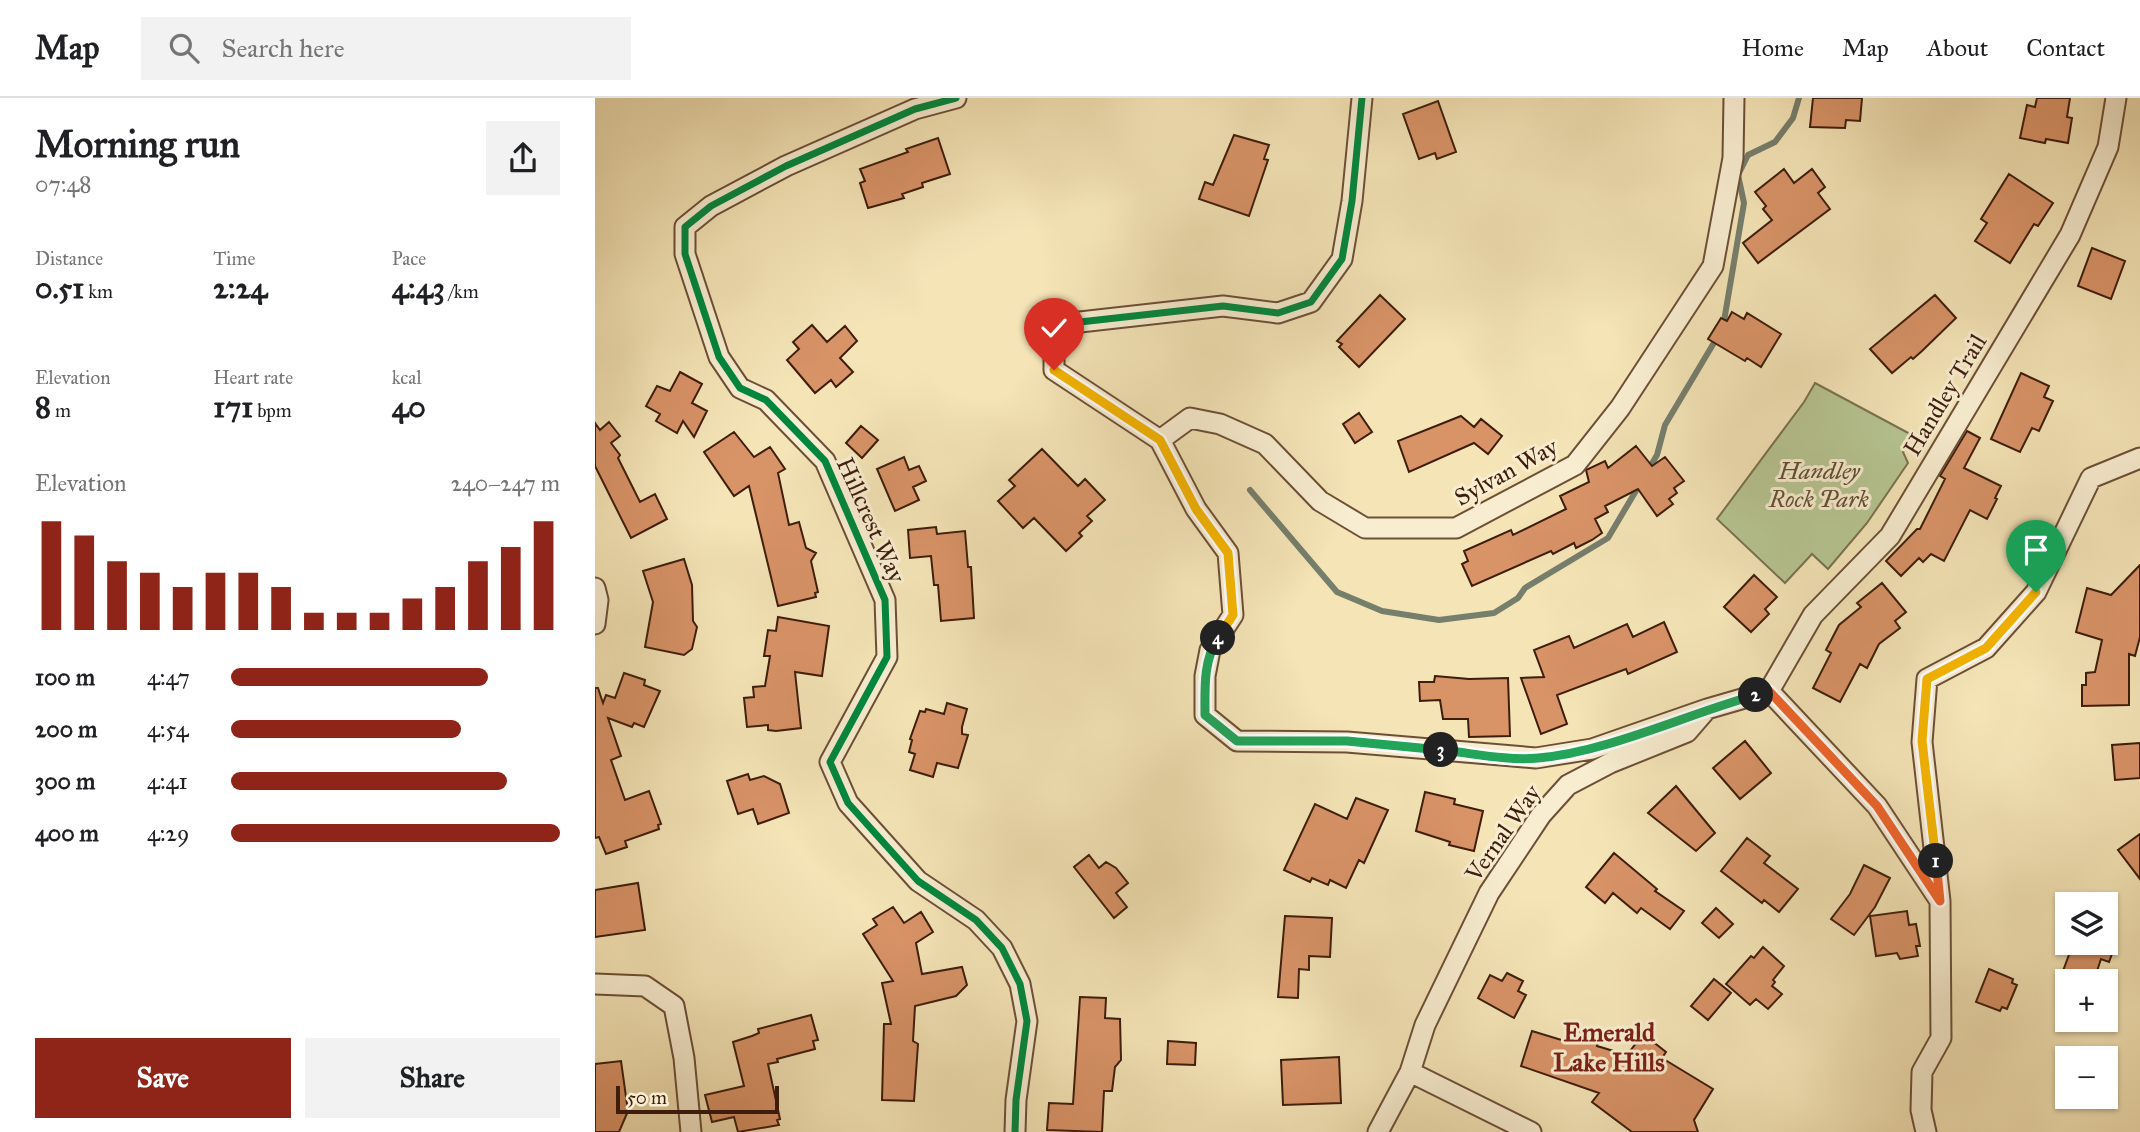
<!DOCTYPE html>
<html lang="en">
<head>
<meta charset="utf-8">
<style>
	body { margin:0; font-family:"IM FELL Great Primer",serif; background:#f2f2f2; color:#202124; height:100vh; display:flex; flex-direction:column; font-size:26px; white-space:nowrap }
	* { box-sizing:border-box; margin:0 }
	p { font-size:23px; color:#757577 }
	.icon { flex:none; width:38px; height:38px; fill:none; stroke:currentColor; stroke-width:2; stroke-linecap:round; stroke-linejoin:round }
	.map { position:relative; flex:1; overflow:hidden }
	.sheet { display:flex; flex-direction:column; background:#fff; width:595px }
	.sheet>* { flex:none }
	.tools { position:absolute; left:1460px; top:794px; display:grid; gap:14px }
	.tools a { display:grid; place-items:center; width:63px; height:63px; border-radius:0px; background:#fff; box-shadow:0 2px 5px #0004; font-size:35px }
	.scale { position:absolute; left:21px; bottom:18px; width:163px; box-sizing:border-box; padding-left:7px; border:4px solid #3e1d0d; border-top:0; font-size:19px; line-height:24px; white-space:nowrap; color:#3e1d0d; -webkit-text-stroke:5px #f8edd0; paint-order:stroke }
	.pin { position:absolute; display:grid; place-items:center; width:60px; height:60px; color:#fff; margin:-72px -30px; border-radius:50% 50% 50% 0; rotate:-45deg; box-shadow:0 0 7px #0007 }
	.pin .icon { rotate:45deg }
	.km { position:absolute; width:35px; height:35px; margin:-18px; border-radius:50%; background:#222; color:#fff; font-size:19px; line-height:35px; text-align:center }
	.round { display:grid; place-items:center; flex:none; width:74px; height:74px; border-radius:0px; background:#f2f2f2 }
	.head { display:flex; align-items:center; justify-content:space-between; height:119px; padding:0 35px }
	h1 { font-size:38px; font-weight:700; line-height:52px }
	.figures { display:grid; grid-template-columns:repeat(3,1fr); gap:10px; height:119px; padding:7px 35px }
	.figures div { display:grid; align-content:center }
	.figures b { font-size:30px; font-weight:700 }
	.figures small { font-size:19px; font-weight:400 }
	.figures p { font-size:19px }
	.chart { height:196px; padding:14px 35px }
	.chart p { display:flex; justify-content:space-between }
	.chart svg { width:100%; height:126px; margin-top:7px; stroke:#8f2418; stroke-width:6 }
	.action { display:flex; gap:14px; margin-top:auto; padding:14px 35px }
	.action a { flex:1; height:80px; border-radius:0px; background:#8f2418; color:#fff; font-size:28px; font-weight:700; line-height:80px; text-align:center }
	.action a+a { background:#f2f2f2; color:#202124 }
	ul { padding:0 35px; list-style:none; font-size:23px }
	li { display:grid; grid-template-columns:112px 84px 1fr; align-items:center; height:52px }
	li i { height:18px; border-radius:9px; background:#8f2418 }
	header { display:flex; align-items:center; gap:42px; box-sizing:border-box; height:98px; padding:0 35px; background:#fff; border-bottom:2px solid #e0e0e0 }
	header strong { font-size:33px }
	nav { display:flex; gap:38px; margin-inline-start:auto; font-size:24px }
	.search { width:490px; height:63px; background:#f2f2f2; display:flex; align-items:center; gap:18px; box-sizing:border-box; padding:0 24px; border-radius:0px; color:#757577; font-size:26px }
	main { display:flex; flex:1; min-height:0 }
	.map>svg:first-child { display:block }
	.green { fill:#b6c592; stroke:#7a7150; stroke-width:2 }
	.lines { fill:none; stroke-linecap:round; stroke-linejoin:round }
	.stream { stroke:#767e6c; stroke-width:6 }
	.building { fill:#d89367; stroke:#3e1d0d; stroke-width:2 }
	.street-casing { stroke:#6c4f37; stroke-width:23 }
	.street { stroke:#f8edd0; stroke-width:19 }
	.cycleway-casing { stroke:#f8edd0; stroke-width:11 }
	.cycleway { stroke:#00873e; stroke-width:7 }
	.split-1-casing { stroke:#fff; stroke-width:14 }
	.split-2-casing { stroke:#fff; stroke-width:14 }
	.split-3-casing { stroke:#fff; stroke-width:14 }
	.split-4-casing { stroke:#fff; stroke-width:14 }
	.split-5-casing { stroke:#fff; stroke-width:14 }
	.split-1 { stroke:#f5b400; stroke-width:9 }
	.split-2 { stroke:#f0652b; stroke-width:9 }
	.split-3 { stroke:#22a559; stroke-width:9 }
	.split-4 { stroke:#22a559; stroke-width:9 }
	.split-5 { stroke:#f5b400; stroke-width:9 }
	.labels { text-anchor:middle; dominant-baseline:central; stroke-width:6; stroke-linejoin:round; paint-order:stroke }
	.street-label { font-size:24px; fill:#3e1d0d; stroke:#f8edd0 }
	.park-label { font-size:24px; font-style:italic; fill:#624f35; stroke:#f8edd0 }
	.neighbourhood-label { font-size:26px; font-weight:bold; fill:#7a1f14; stroke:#f8edd0 }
</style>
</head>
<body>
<header>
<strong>Map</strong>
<div class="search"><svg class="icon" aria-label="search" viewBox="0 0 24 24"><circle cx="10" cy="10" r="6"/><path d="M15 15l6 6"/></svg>Search here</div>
<nav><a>Home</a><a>Map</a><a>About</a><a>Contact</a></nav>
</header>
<main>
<section class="sheet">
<div class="head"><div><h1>Morning run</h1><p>07:48</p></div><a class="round"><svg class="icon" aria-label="share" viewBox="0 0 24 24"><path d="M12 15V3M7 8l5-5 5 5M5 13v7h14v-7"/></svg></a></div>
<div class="figures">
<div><p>Distance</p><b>0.51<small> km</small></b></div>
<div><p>Time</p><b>2:24</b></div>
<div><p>Pace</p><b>4:43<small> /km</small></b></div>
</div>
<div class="figures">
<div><p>Elevation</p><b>8<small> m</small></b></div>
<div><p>Heart rate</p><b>171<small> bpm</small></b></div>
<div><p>kcal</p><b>40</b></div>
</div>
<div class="chart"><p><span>Elevation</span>240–247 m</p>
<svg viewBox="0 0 160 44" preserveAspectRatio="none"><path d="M5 44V6M15 44V11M25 44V20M35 44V24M45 44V29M55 44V24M65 44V24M75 44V29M85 44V38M95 44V38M105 44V38M115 44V33M125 44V29M135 44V20M145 44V15M155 44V6"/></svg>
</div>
<ul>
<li><b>100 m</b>4:47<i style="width:78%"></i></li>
<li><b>200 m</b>4:54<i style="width:70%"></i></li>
<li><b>300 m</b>4:41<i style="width:84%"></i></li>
<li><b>400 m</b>4:29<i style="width:100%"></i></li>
</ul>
<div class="action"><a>Save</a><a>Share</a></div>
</section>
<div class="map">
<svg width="1545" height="1034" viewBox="0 0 1545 1034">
	<rect width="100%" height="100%" fill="#f4e4b6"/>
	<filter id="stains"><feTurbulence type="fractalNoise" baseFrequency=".00286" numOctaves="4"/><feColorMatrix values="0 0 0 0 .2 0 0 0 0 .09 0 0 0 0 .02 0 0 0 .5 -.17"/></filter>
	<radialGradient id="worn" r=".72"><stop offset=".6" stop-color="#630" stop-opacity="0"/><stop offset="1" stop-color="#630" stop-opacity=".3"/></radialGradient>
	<path class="green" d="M1220,285l97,52 -9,17 5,11 -41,60 -39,46 -16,-15 -27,29 -68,-64 87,-117z"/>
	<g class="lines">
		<path class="stream" d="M1128,229l21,-124 -6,-28 10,-20 27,-13 18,-24 6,-20
			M1052,374l10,-17 8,-30 53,-89
			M655,392l87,102 45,19 57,9 55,-7 24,-15 7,-10 83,-50 32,-54"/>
	</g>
	<path class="building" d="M1218,0h49l-2,23 -14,-1 -1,8 -35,-1z
		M1442,0h33l-3,19 5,1 -4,25 -22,-4 -1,4 -25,-5 7,-33 8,2z
		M843,3l18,51 -19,7 -2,-6 -16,6 -16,-45z
		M639,37l35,10 -5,14 4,1 -19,56 -50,-17 6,-17 8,3z
		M343,40l12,36 -28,9 1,4 -21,7 2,4 -36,10 -8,-25 5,-2 -5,-12 48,-17 -2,-3z
		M1189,71l10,14 18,-14 13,18 -7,6 12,16 -72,54 -15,-20 29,-23 -9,-11 3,-3 -11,-14z
		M1414,76l44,29 -15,23 -4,-2 -24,39 -35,-22 12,-18 -6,-4z
		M1497,150l33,13 -14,38 -33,-13z
		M785,197l25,24 -46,48 -20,-20 3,-3 -5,-3z
		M1340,197l21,23 -34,33 -9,8 -2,-2 -19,16 -22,-24z
		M1137,214l12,7 3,-6 34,21 -20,33 -14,-9 -2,3 -37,-22 13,-21 6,3z
		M217,227l15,17 18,-16 12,15 -17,17 13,14 -17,15 -5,-7 -16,13 -28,-33 12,-11 -6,-7z
		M85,274l22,12 -10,19 15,8 -13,26 -11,-16 -6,12 -21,-12 4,-7 -14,-8 11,-20 13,5z
		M1426,275l28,13 -5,11 9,4 -14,30 -7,-3 -12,24 -29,-13z
		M764,315l13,19 -17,11 -12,-19z
		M866,318l13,11 7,-8 21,17 -14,18 -14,-11 -65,29 -11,-31z
		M14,324l11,14 -9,7 9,12 -2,3 22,44 15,-8 12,25 -36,19 -36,-72v-43l5,7z
		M266,328l17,14 -16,18 -16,-15z
		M1372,333l13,7 -16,30 37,18 -6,12 2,1 -10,20 -17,-9 -26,51 -13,-7 -8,8 -4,-4 -18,18 -15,-15 31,-32h3l25,-50 -5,-3z
		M139,334l20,25 16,-10 15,22 -7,4 11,52 10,-3 7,26 10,5 -5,8 7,31 -3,1 1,4 -38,9 -29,-120 -15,10 -30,-44z
		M1041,348l16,20 13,-9 19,24 -10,7 3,5 -8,6 4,5 -16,12 -19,-27 -33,17 3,6 -13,7 7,14 -10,7 -16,8 -2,-5 -21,11 -2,-3 -79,35 -10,-22 6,-3 -4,-10 47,-21 2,5 53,-26 -6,-13 29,-14 -3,-12 19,-9 3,7z
		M447,351l36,37 7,-7 20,21 -18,16 5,5 -13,12 3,3 -16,15 -32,-33 -11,10 -25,-27 17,-15 -6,-6z
		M309,359l5,13 10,-4 7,15 -13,6 6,13 -24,11 -18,-42z
		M341,429l1,7 28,-3 3,36h3l3,51 -33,3 -3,-36h-4l-3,-29 -21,2 -2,-28z
		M89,461l8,26 1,36 4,6 -5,22 -8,6 -39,-8 8,-45 -10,-31z
		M1545,467v72l-5,19 -6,-2v51l-47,1v-21h4v-12l9,-1 7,-32 -26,-8 11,-44 24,7z
		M1159,477l23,22 -12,12 4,5 -18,18 -27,-25z
		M1287,485l24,29 -11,9 5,7 -21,16 -12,24 -7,-4 -20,38 -27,-14 18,-35 -5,-3 13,-25 22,-18 -4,-4z
		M183,519l51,9 -7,50 -27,-4 6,56 -25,3 -8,-1v-5l-21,2 -3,-29 10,-1 -1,-10 12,-1 5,-30h-6l4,-26 8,1z
		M1069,524l13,30 -49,22 -2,-5 -69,26 10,29 -26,10 -20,-56 23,-1 -10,-27 35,-14 5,12 53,-24 6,13z
		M29,575l21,7 -1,5 16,6 -16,36 -10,-4 -2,4 -24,-9 13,38 -10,4 14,40 24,-9 12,33 -3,1 1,4 -34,12 2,6 -21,7 -7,-17 -4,1v-150h3l5,15 3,-8 9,3z
		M840,578l34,3 39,-1 2,58 -41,1 -1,-18h-25l-3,-19 -20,1 -1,-19h15z
		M352,605l20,6 -5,18v7l6,1 -10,33 -21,-5 -4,14 -23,-7 5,-16 -6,-2 3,-12 -2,-1 10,-28 5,1 1,-3 18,5z
		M1150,643l26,32 -31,26 -27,-31z
		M1545,645v35l-25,2 -3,-35z
		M153,676l2,6 14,-4 16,8 9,29 -31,11 -5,-15 -15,5 -11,-33z
		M1081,688l39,47 -19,18 -48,-38z
		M830,694l30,7 -1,5 29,7 -9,40 -25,-6 1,-3 -34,-11z
		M761,700l32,12 -24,53 -5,-3 -13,28 -16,-8 -2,5 -16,-7 -2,4 -26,-12 31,-66 32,15z
		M1545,736v45l-22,-29z
		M1152,740l23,18 -6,7 34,26 -19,23 -15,-12 -2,3 -41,-32z
		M1019,755l43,36 -2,2 29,20 -14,18 -29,-21 -4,5 -24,-20 -8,10 -19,-16z
		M494,757l10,13 7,-6 10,6 12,15 -12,10 11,14 -13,11 -40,-51z
		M1269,767l26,13 -15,29 -21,28 -23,-16 19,-25z
		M43,785l7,47 -50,7v-47z
		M298,809l11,16 17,-11 12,20 -17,11 6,31 40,-7 5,18 -11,11 -41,10 -2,35 5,3 -4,57 -32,-1 2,-76h7l-9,-41 11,-2 -30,-47 14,-9 -4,-6z
		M1121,810l17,16 -14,14 -17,-15z
		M1312,813l2,14 7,-1 4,22h-4l2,10 -18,3 -3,-6 -21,3 -6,-40z
		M690,818l47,2 -2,39 -21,-1v14l-10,-1 -1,29 -20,-1z
		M1468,845h53l-7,19 -8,-3 -7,21 -9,-3 -2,5h-24l12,-33 -8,-3z
		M1168,849l21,19 -11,14 2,2 -3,4 10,8 -14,15 -12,-10 -6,6 -24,-21 25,-28 3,2z
		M1394,871l24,10 -1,4 5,2 -10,24 -5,-2 -2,4 -24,-9z
		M912,875l16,8 -5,10 8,4 -12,23 -36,-20 12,-23 12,6z
		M1119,881l17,14 -23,27 -17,-14z
		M485,899l26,1 -1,20 15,1 1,41 -6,7 -3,24h-8l-2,41 -55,-2 2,-27 24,1z
		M216,917l7,25 -5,1 2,8 -38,10 1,3 -10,2 12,55 -3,1 2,5 -41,7 -4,-15 -22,5 -7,-27 39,-9 -11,-44 19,-6 7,-3 -1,-4z
		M977,930l28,9 -3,9 30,9 16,-21 23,18 -4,6 51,31 -19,31 4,12h-66l-40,-30 7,-9 -78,-27 11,-35 36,11z
		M573,943l28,2 -1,22 -28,-1z
		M744,959l2,46 -58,2 -2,-45z
		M26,963l7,50 -9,21h-24v-68z"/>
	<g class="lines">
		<g class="street-casing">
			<path id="street" d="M361,0l-41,11 -129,57 -75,40 -26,21v27l34,103 21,31 26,12 59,61 60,139 2,57 -57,105 18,41 70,78 58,39 26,28 18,36 7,37 -11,79 -1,32
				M767,0l-10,103 -10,58 -31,43 -33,11 -55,-7 -143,16 -26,11v37l106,70 36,69 32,44 5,62 -23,35 -5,26v39l32,26 110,1 189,16 56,-9 115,-40 62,-18 108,115 63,95
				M565,342l30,-22 30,6 45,20 55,57 45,27h91l119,-63 45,-57 93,-142 20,-108 1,-60
				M0,490l3,12 -3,24
				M1174,593l44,-76 77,-79 180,-301 38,-88 8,-49
				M0,886l50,2 29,20 10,52 7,74
				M815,974l121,60
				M783,1034l32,-60 15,-47 64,-132 52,-78 27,-30 42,-22 77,-31 19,-22
				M1331,1034l-5,-22 1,-38 19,-34 -1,-137 -18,-159 5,-63 59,-31 50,-56 55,-114 49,-20"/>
		</g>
		<use href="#street" class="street"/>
		<g class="cycleway-casing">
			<path id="cycleway" d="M361,0l-41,11 -129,57 -75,40 -26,21v27l34,103 21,31 26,12 59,61 60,139 2,57 -57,105 18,41 70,78 58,39 26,28 18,36 7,37 -11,79 -1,32
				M767,0l-10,103 -10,58 -31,43 -33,11 -55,-7 -143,16 -26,11v37l106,70 36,69 32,44 5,62 -23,35 -5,26v39l32,26 110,1 189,16 56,-9 115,-40 62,-18 108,115 63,95"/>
		</g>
		<use href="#cycleway" class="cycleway"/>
	</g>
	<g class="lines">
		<g class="split-1-casing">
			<path id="split-1" d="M1341,763l-14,-120 5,-62 59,-31 50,-56"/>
		</g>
		<g class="split-2-casing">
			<path id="split-2" d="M1161,597l13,-4 108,115 63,95 -4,-40"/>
		</g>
		<g class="split-3-casing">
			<path id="split-3" d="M846,652c31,3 66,11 97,8 70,-6 149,-44 218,-63"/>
		</g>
		<g class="split-4-casing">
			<path id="split-4" d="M623,540c-15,23 -13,51 -13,77l32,26h110l94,9"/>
		</g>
		<g class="split-5-casing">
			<path id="split-5" d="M459,272l106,70 36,69 32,44 5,62 -15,23"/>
		</g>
		<use href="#split-1" class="split-1"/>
		<use href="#split-2" class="split-2"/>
		<use href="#split-3" class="split-3"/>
		<use href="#split-4" class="split-4"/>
		<use href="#split-5" class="split-5"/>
	</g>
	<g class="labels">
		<g class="street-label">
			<text transform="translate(1350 297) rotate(-59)">Handley Trail</text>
			<text transform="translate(911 374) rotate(-29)">Sylvan Way</text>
			<text transform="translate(276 422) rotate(66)">Hillcrest Way</text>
			<text transform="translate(908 735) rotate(-55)">Vernal Way</text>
		</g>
		<g class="park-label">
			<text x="1224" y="373">Handley<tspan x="1224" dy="28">Rock Park</tspan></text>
		</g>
		<g class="neighbourhood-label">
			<text x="1014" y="934">Emerald<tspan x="1014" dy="30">Lake Hills</tspan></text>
		</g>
	</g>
	<rect width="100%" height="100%" filter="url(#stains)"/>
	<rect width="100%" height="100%" fill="url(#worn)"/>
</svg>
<div class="tools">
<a><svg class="icon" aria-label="layers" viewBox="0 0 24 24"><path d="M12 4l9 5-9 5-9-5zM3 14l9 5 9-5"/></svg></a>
<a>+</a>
<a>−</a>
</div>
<div class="scale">50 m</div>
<div class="pin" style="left:1441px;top:494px;background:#1e9e55"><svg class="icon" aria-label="arrive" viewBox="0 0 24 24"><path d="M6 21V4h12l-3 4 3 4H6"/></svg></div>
<div class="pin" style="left:459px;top:272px;background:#d93025"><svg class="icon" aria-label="check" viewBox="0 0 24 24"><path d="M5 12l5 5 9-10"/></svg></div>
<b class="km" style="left:1341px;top:763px">1</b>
<b class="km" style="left:1161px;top:597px">2</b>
<b class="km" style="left:846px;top:652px">3</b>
<b class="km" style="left:623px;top:540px">4</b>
</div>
</main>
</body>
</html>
